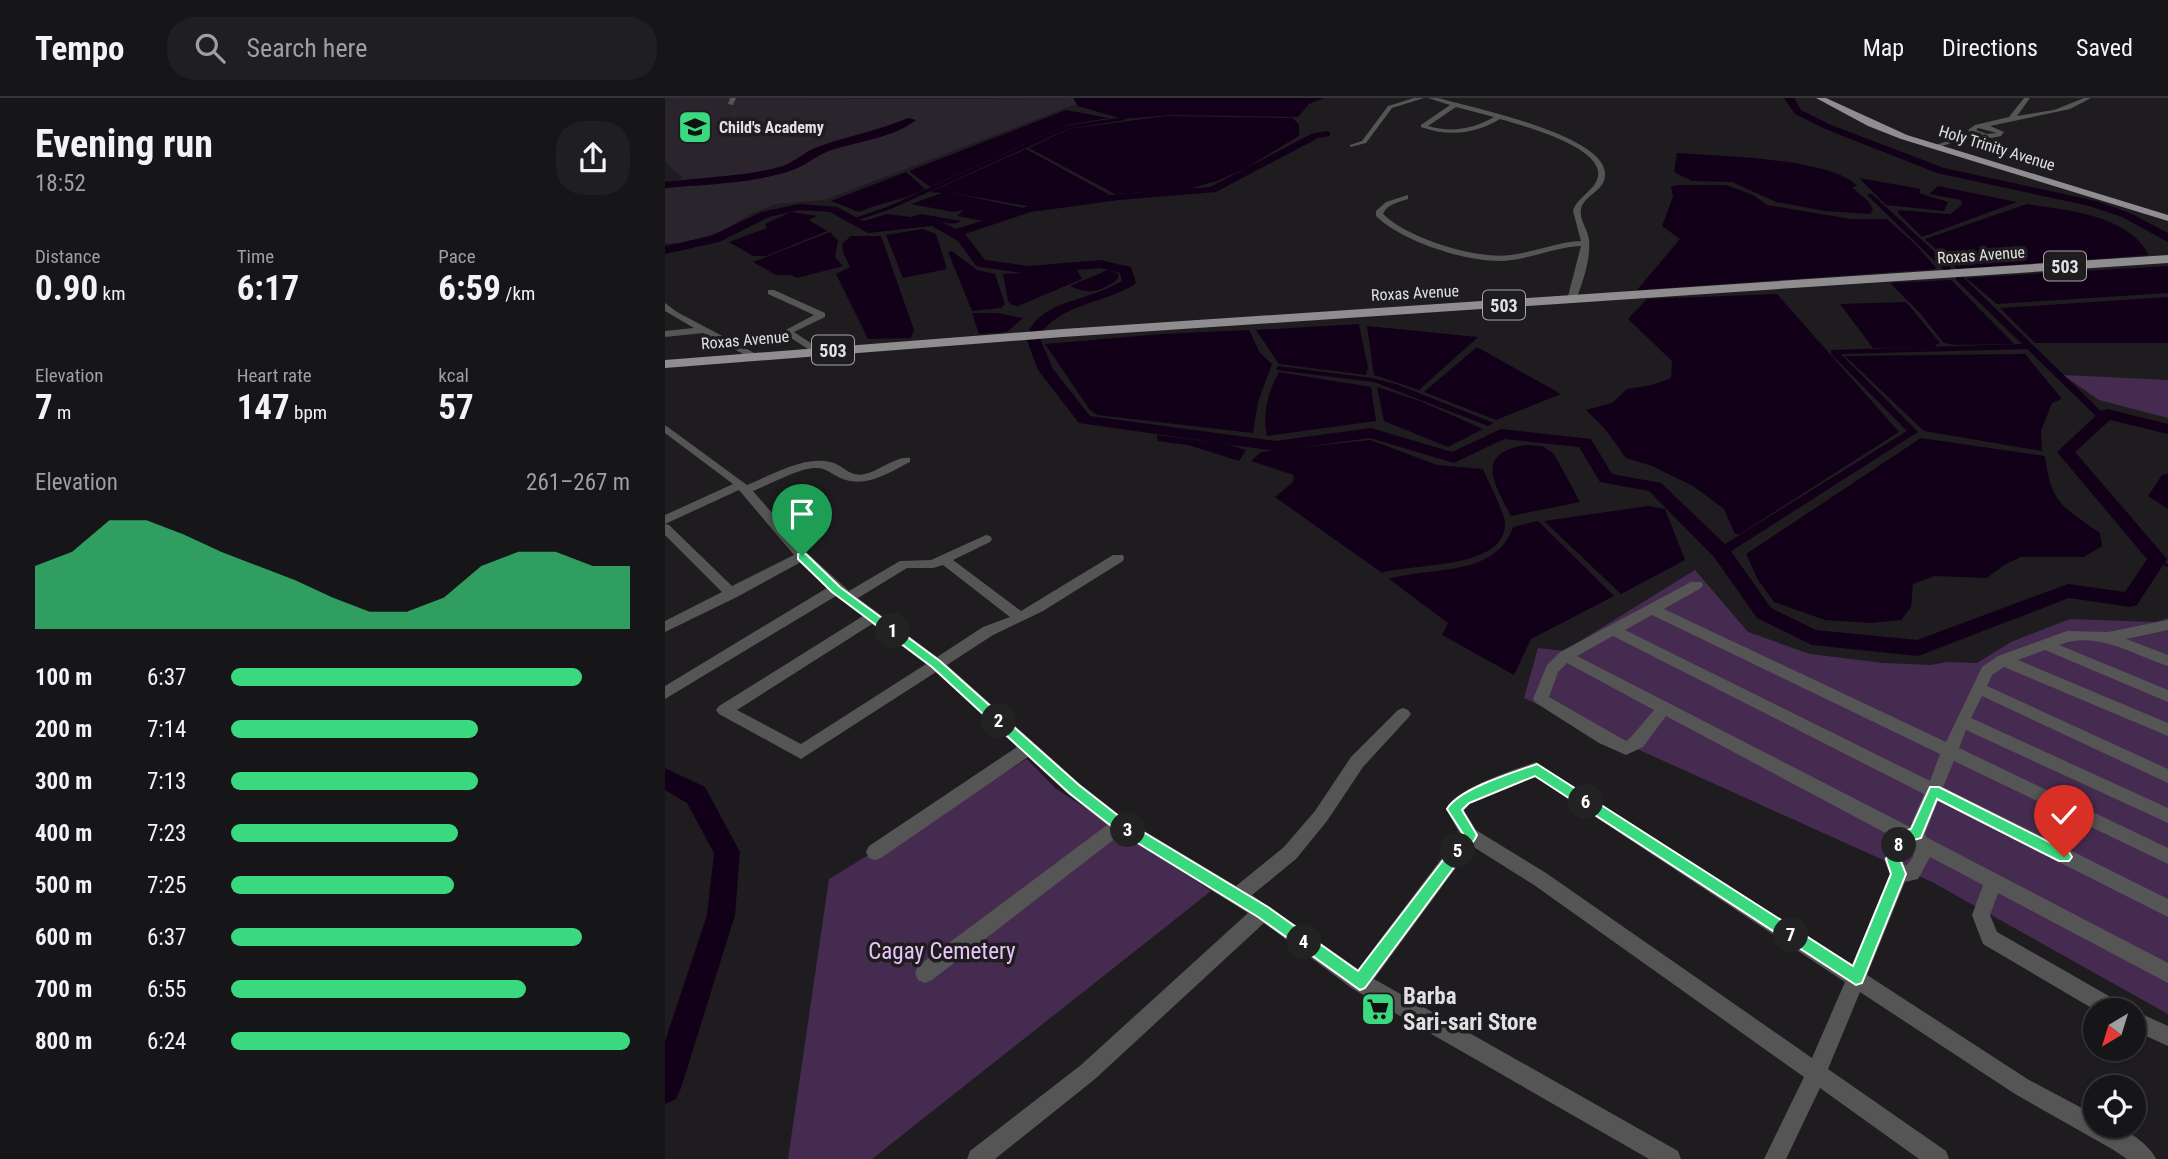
<!DOCTYPE html>
<html lang="en">
<head>
<meta charset="utf-8">
<style>
	body { margin:0; font-family:"Roboto Condensed",sans-serif; background:#1f1e20; color:#f1f3f6; height:100vh; display:flex; flex-direction:column; font-size:26px; white-space:nowrap }
	* { box-sizing:border-box; margin:0 }
	p { font-size:23px; color:#9e9fa1 }
	.icon { flex:none; width:38px; height:38px; fill:none; stroke:currentColor; stroke-width:2; stroke-linecap:round; stroke-linejoin:round }
	.map { position:relative; flex:1; overflow:hidden }
	.side { display:flex; flex-direction:column; background:#161517; width:665px }
	.side>* { flex:none }
	.needle { width:46px; rotate:218deg }
	.fabs { position:absolute; left:1418px; top:900px; display:grid; gap:14px }
	.fabs a { display:grid; place-items:center; width:63px; height:63px; border-radius:50%; background:#161517; box-shadow:0 2px 5px #0004,0 0 0 2px #353436; font-size:35px }
	.pin { position:absolute; display:grid; place-items:center; width:60px; height:60px; color:#fff; margin:-72px -30px; border-radius:50% 50% 50% 0; rotate:-45deg; box-shadow:0 0 7px #0007 }
	.pin .icon { rotate:45deg }
	.km { position:absolute; width:35px; height:35px; margin:-18px; border-radius:50%; background:#222; color:#fff; font-size:19px; line-height:35px; text-align:center }
	.round { display:grid; place-items:center; flex:none; width:74px; height:74px; border-radius:28px; background:#1f1e20 }
	.summary { display:flex; align-items:center; justify-content:space-between; height:119px; padding:0 35px }
	h1 { font-size:38px; font-weight:700; line-height:52px }
	.figures { display:grid; grid-template-columns:repeat(3,1fr); gap:10px; height:119px; padding:7px 35px }
	.figures div { display:grid; align-content:center }
	.figures b { font-size:35px; font-weight:700 }
	.figures small { font-size:19px; font-weight:400 }
	.figures p { font-size:19px }
	.chart { height:196px; padding:14px 35px }
	.chart p { display:flex; justify-content:space-between }
	.chart svg { width:100%; height:126px; margin-top:7px; fill:#3ad87f; opacity:.7 }
	ul { padding:0 35px; list-style:none; font-size:23px }
	li { display:grid; grid-template-columns:112px 84px 1fr; align-items:center; height:52px }
	li i { height:18px; border-radius:9px; background:#3ad87f }
	header { display:flex; align-items:center; gap:42px; box-sizing:border-box; height:98px; padding:0 35px; background:#161517; border-bottom:2px solid #353436 }
	header strong { font-size:33px }
	nav { display:flex; gap:38px; margin-inline-start:auto; font-size:24px }
	.search { width:490px; height:63px; background:#1f1e20; display:flex; align-items:center; gap:18px; box-sizing:border-box; padding:0 24px; border-radius:28px; color:#9e9fa1; font-size:26px }
	main { display:flex; flex:1; min-height:0 }
	.map>svg:first-child { display:block }
	.built { fill:#2a242c }
	.green { fill:#462b50 }
	.water { fill:#110018 }
	.lines { fill:none; stroke-linecap:round; stroke-linejoin:round }
	.stream { stroke:#110018; stroke-width:2.5 }
	.canal { fill:#110018; fill-rule:evenodd }
	.river { fill:#110018; fill-rule:evenodd }
	.minor { fill:#565556; fill-rule:evenodd }
	.major { fill:#8f8d90; fill-rule:evenodd }
	.route { fill:#3ad87f; stroke:#fff; stroke-width:2 }
	.labels { text-anchor:middle; dominant-baseline:central; stroke-width:7; stroke-linejoin:round; paint-order:stroke }
	.far-poi-label { font-size:16px; font-weight:bold; fill:#e1e0e2; stroke:#1e1c1f; text-anchor:start }
	.far-street-label { font-size:16px; fill:#e1e0e2; stroke:#1e1c1f }
	.shield { fill:#1e1c1f; stroke:#a6a5a8; stroke-width:2 }
	.shield-label { font-size:18px; font-weight:bold; fill:#e1e0e2 }
	.near-park-label { font-size:23px; fill:#eac3f8; stroke:#1e1c1f }
	.near-poi-label { font-size:23px; font-weight:bold; fill:#e1e0e2; stroke:#1e1c1f; text-anchor:start }
</style>
</head>
<body>
<header>
<strong>Tempo</strong>
<div class="search"><svg class="icon" aria-label="search" viewBox="0 0 24 24"><circle cx="10" cy="10" r="6"/><path d="M15 15l6 6"/></svg>Search here</div>
<nav><a>Map</a><a>Directions</a><a>Saved</a></nav>
</header>
<main>
<section class="side">
<div class="summary"><div><h1>Evening run</h1><p>18:52</p></div><a class="round"><svg class="icon" aria-label="share" viewBox="0 0 24 24"><path d="M12 15V3M7 8l5-5 5 5M5 13v7h14v-7"/></svg></a></div>
<div class="figures">
<div><p>Distance</p><b>0.90<small> km</small></b></div>
<div><p>Time</p><b>6:17</b></div>
<div><p>Pace</p><b>6:59<small> /km</small></b></div>
</div>
<div class="figures">
<div><p>Elevation</p><b>7<small> m</small></b></div>
<div><p>Heart rate</p><b>147<small> bpm</small></b></div>
<div><p>kcal</p><b>57</b></div>
</div>
<div class="chart"><p><span>Elevation</span>261–267 m</p>
<svg viewBox="0 0 160 44" preserveAspectRatio="none"><path d="M0 44V22L10 17L20 6L30 6L40 11L50 17L60 22L70 27L80 33L90 38L100 38L110 33L120 22L130 17L140 17L150 22L160 22V44z"/></svg>
</div>
<ul>
<li><b>100 m</b>6:37<i style="width:88%"></i></li>
<li><b>200 m</b>7:14<i style="width:62%"></i></li>
<li><b>300 m</b>7:13<i style="width:62%"></i></li>
<li><b>400 m</b>7:23<i style="width:57%"></i></li>
<li><b>500 m</b>7:25<i style="width:56%"></i></li>
<li><b>600 m</b>6:37<i style="width:88%"></i></li>
<li><b>700 m</b>6:55<i style="width:74%"></i></li>
<li><b>800 m</b>6:24<i style="width:100%"></i></li>
</ul>
</section>
<div class="map">
<svg width="1503" height="1061" viewBox="0 0 1503 1061">
	<rect width="100%" height="100%" fill="#1e1c1f"/>
	<path class="built" d="M0,0l266,1 161,-1 -268,102 -47,4 -27,10 -27,17 -41,12h-17v-53l17,-13 -17,-15z"/>
	<path class="green" d="M1398,277l105,5v38l-69,-18z
		M1030,472l53,62 62,22 73,9 48,2 16,-3 30,1 34,-21 59,-23 85,3 13,-4v396l-236,-132 -408,-184 14,-50 26,3z
		M362,661l28,29 156,103 -339,268h-84l41,-280z"/>
	<path class="water" d="M408,0h251l-15,6 -11,13 -127,-2 -48,4 -45,-13z
		M401,12l43,8 -42,7 -137,62 -21,-16z
		M501,18l126,2 7,6v12l-55,33 -27,12 -29,8 -73,5 -86,-46 40,-19z
		M361,51l84,46 -77,12 -86,-15 77,16 -41,13 -26,-5 7,-6 -11,2 -42,-8 31,-11 -12,-1z
		M1012,55c39,3 155,5 180,33l-5,1 17,15 4,8 -3,4 -45,-3 -49,-9 -44,-20 -40,-1 -18,-9z
		M241,74l19,17c-21,12 -46,13 -66,23l-28,-11z
		M1194,80l62,11 -2,4 29,9 -4,9 -58,-6z
		M1013,87h48l27,10 14,10 84,14h36l29,26 21,24 -300,21 43,-51 -18,-13 11,-29 -2,-10z
		M1273,88l79,16 -95,35 -24,-24v-3l52,4 12,-9 -1,-5 -32,-6z
		M1362,106c41,7 100,10 122,51l-192,14 -32,-30z
		M126,114l26,4 -8,4 18,11 -61,25h-13l-24,-14 38,-14 -2,-4z
		M222,116l24,3 10,-3 40,7c-10,6 -16,0 -27,-1 -25,-3 -49,11 -73,2z
		M258,131l13,5 11,35 -44,9 -17,-43z
		M165,134l8,9 -3,16 8,9 -46,12 -6,-3h-15l-23,-13z
		M186,138h30l33,94 -3,8 -43,1 -32,-65 14,-7 -7,-15 -1,-8z
		M287,153l25,19 18,4 10,30 -4,4 -29,3 -24,-59z
		M1503,168v27l-171,11 -31,-26z
		M412,172l5,9 -64,27 -6,-1 -4,-4 -5,-27z
		M443,172l11,4 -2,6c-17,12 -28,15 -47,6z
		M1286,182l63,64 -59,1 -11,-2 -25,-31 -29,-29z
		M1112,196l122,138 -159,102h-5l-11,-25 -31,-23 -41,-20 -26,-8 -21,-29 -19,-19 26,-7 15,-14 25,-4 19,-7 1,-17 -44,-42 19,-20z
		M1503,199v46h-133l-35,-35z
		M1241,204l34,41 -4,2v2l-63,1 -33,-44z
		M307,215h25l26,5 -16,14 -28,2z
		M694,226l9,44 -2,7 -87,-11 -23,-34z
		M702,228l111,11 -59,53 -45,-15z
		M584,232l11,23 12,11 -14,38 -5,31 -156,-18 -7,-5 -45,-66 117,-10z
		M812,249l84,47 -65,26 -72,-28z
		M1360,256l37,45 -10,4 -11,28 1,20 -118,-20 -79,-75z
		M613,268l94,12 24,6 98,39 -6,3 -114,-44 -98,-12z
		M614,274l92,15 5,34 -109,15c-5,-23 1,-44 12,-64z
		M712,289l43,14 63,28 -35,18 -64,-26z
		M492,337l70,9 19,6 -7,11 -51,-16 -31,-4z
		M1256,340l124,18c6,48 18,51 55,77l2,13 -18,11h-63l-17,8 -17,13 -53,-2 -21,8 -2,23 -10,13 -30,3 -46,-3 -51,-18 -16,-22 -12,-26z
		M705,342l67,25 46,4c5,13 22,44 22,55 0,46 -94,39 -123,49l-107,-76 18,-15 1,-7 -43,-14 10,-9z
		M860,347l17,1 12,8 26,48 -69,14c-17,-33 -37,-62 14,-71z
		M983,408l17,3 20,51 -64,34 -77,-73z
		M873,423l76,75 -83,43 -17,36 -72,-40 6,-12 -59,-44c41,-13 107,-1 124,-52z"/>
	<g class="lines">
		<path class="stream" d="M1492,461l11,7"/>
		<path class="canal" d="M458,19l2,3 -57,9 -177,80 -39,13 -3,-2 38,-13 178,-81z
			M1203,96h4l79,73v4h-6l-77,-75z
			M1291,178h6l144,140v4h-6l-73,-71 -186,5 77,78 -193,123h-8l-2,-3 2,-3 190,-118 -76,-77v-4l191,-6 -66,-64z"/>
		<path class="river" d="M1119,0h10l7,12 30,15 113,43 152,33 34,12 38,20v9l-46,-25 -33,-11 -152,-33 -112,-44 -30,-15z
			M243,20l8,2c-21,17 -55,21 -81,29 -16,4 -26,15 -42,21 -41,14 -86,14 -128,18v-6c39,-5 80,-5 118,-16 12,-4 21,-14 32,-18 31,-12 63,-17 93,-30z
			M661,33l4,1v4l-12,2 -102,54 -97,8 -88,12 -66,22 20,26 44,6 71,-6 31,7 5,15 -2,3c-32,19 -74,19 -95,51l14,33 37,47 185,25 96,-13 81,24 49,-23 90,10 21,35 49,9 67,64 43,61 45,22 101,10 151,-56 57,8 22,-33 -90,-107 44,-41 6,-2 61,15v10l-58,-14 -35,32 92,107 -30,46 -7,2 -61,-9 -151,58 -106,-11 -55,-27 -43,-61 -65,-66 -49,-9 -21,-35 -75,-8 -50,24 -84,-25 -95,13 -196,-28 -41,-53 -12,-32c11,-36 56,-36 86,-52l10,-5 -2,-8 -20,-5 -71,6 -48,-7 -5,-1 -18,-25 -26,-15 -64,7 -38,-21 -31,-2 -30,7 -50,25 -54,12v-8l46,-10 50,-24 38,-8 38,3 33,18 64,-7 22,11 73,-23 90,-12 91,-7 101,-53z
			M1503,376v35l-20,-13 14,-21z
			M0,670l40,19 35,65 -5,63 -54,173 -5,11 -11,5v-63l42,-126 7,-62 -27,-50 -22,-13z"/>
		<path class="minor" d="M65,0h6l-3,7 -5,-1z
			M749,0h10l-32,10 -26,35 -16,4v-2l12,-4 26,-35z
			M763,0h10c31,9 170,37 167,77 0,16 -21,20 -24,34 -2,11 7,20 8,31 2,19 -7,45 -14,62l-8,-2 14,-54c-24,1 -46,11 -69,14 -37,6 -110,-18 -136,-44v-5l10,-9 22,-7v4c-9,3 -21,5 -25,15 24,24 94,46 128,41 24,-3 46,-13 70,-14l-8,-30c4,-14 23,-21 25,-35 5,-29 -77,-51 -98,-57 -25,15 -51,18 -79,8v-2l29,-20zM791,9l38,10c-20,12 -43,16 -66,9z
			M1359,0h6l-13,18 37,-6 30,-12h7l-21,11 -80,17 14,6 -3,4 -10,2 -15,-3 -40,13 -3,-2 38,-13 -3,-3 7,-5 34,-8zM1313,30l19,5 -10,1 -11,-4z
			M103,192h6l51,23v4l-31,15 26,17v4h-6l-32,-21 32,-17 -46,-21z
			M0,205l12,9 83,44 -9,2 -48,-25 -38,4v-6l29,-3 -29,-17z
			M0,327l82,60c25,-10 56,-29 83,-23 13,2 19,16 35,12 15,-3 30,-18 45,-16v4c-20,10 -43,26 -67,17 -11,-4 -16,-12 -29,-11 -17,1 -45,17 -61,23l54,62 42,38 51,-30 31,-1 55,-25 4,1 2,3 -2,3 -37,18 68,51 92,-56h10l1,3 -1,3 -80,50 -50,24 -46,30 133,119 46,36 110,66 48,-39 31,-36 36,-54 47,-47 5,-2 5,2 3,4 -3,4 -45,49 -36,54 -31,38 -44,36 106,74 102,-135 -14,-25c10,-21 67,-39 90,-47l316,203 38,-91 -6,-15 11,-21 -229,-122 -23,31 -17,8 -27,-12 -63,-40 -3,-4 14,-34 13,-13 131,-70h10l2,3 -2,3 -37,21 282,133 36,-75 16,-11 69,-25 41,1 60,-12v10l-42,9 42,16v11c-35,-11 -71,-36 -109,-21l109,45v12l-123,-52 -27,10 150,63v13l-164,-69 -12,8 -5,11 181,83v14l-186,-87 -11,22 197,90v15l-202,-93 -7,18 209,100v16l-214,-103 -11,26 225,112v18l-230,-116 -13,33 1,3 242,126v20l-170,-90 -8,22 7,17 124,71 3,7h-29l-112,-66 -11,-29 11,-30 -53,-28 -12,22 -13,3 -38,93 162,105 66,35v10c5,0 12,-1 17,0 14,3 39,21 44,34h-29l-15,-10 -97,-55 -155,-102 -32,77 118,82 3,8h-30l-99,-71 -34,71h-22l40,-82 -270,-192 -62,-39 -98,133 304,172 3,8h-32l-296,-170 -89,-66 -169,156 -100,80h-28l3,-8 111,-86 167,-152 -127,-79 -189,146 -7,3 -7,-3 -3,-7 3,-7 189,-141 -39,-31 -40,-37 -147,101 -6,2 -6,-2 -3,-6 3,-6 148,-99 -81,-75 -135,87 -82,-45 -3,-4 3,-4 144,-90 -27,-20 -171,103v-13l162,-98 -26,-26 -64,35 -72,35v-11l57,-29 -57,-57v-20l68,-31 -68,-51zM74,392l55,65 -62,31 -63,-61 -4,-1zM278,467l67,52 -27,10 -46,30 -79,-59 49,-30h26zM987,517l288,139 -10,27 -305,-151zM207,526l54,40 -125,80 -64,-34zM948,538l311,158 -14,33 -333,-171zM902,565l87,47 -23,27 -5,4 -77,-44 9,-25zM870,679l310,205 -33,76 -266,-185 -70,-43 -12,-20 6,-6zM1244,748l5,2 -1,9 -6,8h-3l-2,-6z
			M1468,912l35,16v20l-35,-16z"/>
		<path class="major" d="M1151,0h10l81,37 261,80v6l-267,-82 -33,-13z
			M1503,157v8l-1105,74 -398,31v-8l398,-31z"/>
	</g>
	<path class="route" d="M133,456h8l34,33 100,74 139,124 46,36 143,86 90,64 105,-137 -16,-25c11,-20 67,-37 90,-45l316,202 38,-92 -5,-15 14,-27 11,-3 19,-42h9l130,65 3,5 -3,4h-10l-122,-62 -16,39 -11,3 -10,18 6,15 -44,109 -6,2 -321,-209 -66,27 -7,7 15,25 -2,4 -110,149 -5,2 -102,-73 -143,-88 -46,-36 -137,-126 -100,-75 -34,-33z"/>
	<defs>
		<g id="school-square" transform="scale(1.75)"><rect x="-9" y="-9" width="18" height="18" rx="4" fill="#3ad87f" stroke="#1e1c1f"/><path d="M0-5L7-2L0 1L-7-2ZM-4 1L0 2.5L4 1V4Q0 6-4 4Z" fill="#111"/></g>
		<g id="supermarket-square" transform="scale(1.75)"><rect x="-9" y="-9" width="18" height="18" rx="4" fill="#3ad87f" stroke="#1e1c1f"/><path d="M-6-5.5h2.5l.6 2H6L4.5 2H-2.5L-4.4-4H-6ZM-1.5 3.2a1.3 1.3 0 1 0 .1 0ZM3 3.2a1.3 1.3 0 1 0 .1 0Z" fill="#111"/></g>
	</defs>
	<g fill-rule="evenodd">
		<use href="#school-square" x="30" y="29"/>
		<use href="#supermarket-square" x="713" y="911"/>
	</g>
	<g class="labels">
		<g class="far-poi-label">
			<text x="54" y="29">Child's Academy</text>
		</g>
		<g class="far-street-label">
			<text transform="translate(1332 50) rotate(17)">Holy Trinity Avenue</text>
			<text transform="translate(1316 157) rotate(-4)">Roxas Avenue</text>
			<text transform="translate(750 195) rotate(-3)">Roxas Avenue</text>
			<text transform="translate(80 242) rotate(-5)">Roxas Avenue</text>
		</g>
		<g class="shield">
			<rect x="1379" y="153.5" width="42" height="29" rx="5"/>
			<rect x="818" y="192.5" width="42" height="29" rx="5"/>
			<rect x="147" y="237.5" width="42" height="29" rx="5"/>
		</g>
		<g class="shield-label">
			<text x="1400" y="168">503</text>
			<text x="839" y="207">503</text>
			<text x="168" y="252">503</text>
		</g>
		<g class="near-park-label">
			<text x="277" y="853">Cagay Cemetery</text>
		</g>
		<g class="near-poi-label">
			<text x="738" y="898">Barba<tspan x="738" dy="26">Sari-sari Store</tspan></text>
		</g>
	</g>
</svg>
<div class="fabs">
<a><svg class="needle" viewBox="-14 -14 28 28"><path d="M0-13l5 13h-10z" fill="#e53935"/><path d="M0 13l5-13h-10z" fill="#9e9fa1"/></svg></a>
<a><svg class="icon" aria-label="locate" viewBox="0 0 24 24"><circle cx="12" cy="12" r="6"/><path d="M12 2v4M12 18v4M2 12h4M18 12h4"/></svg></a>
</div>
<div class="pin" style="left:137px;top:458px;background:#1e9e55"><svg class="icon" aria-label="arrive" viewBox="0 0 24 24"><path d="M6 21V4h12l-3 4 3 4H6"/></svg></div>
<div class="pin" style="left:1399px;top:759px;background:#d93025"><svg class="icon" aria-label="check" viewBox="0 0 24 24"><path d="M5 12l5 5 9-10"/></svg></div>
<b class="km" style="left:228px;top:533px">1</b>
<b class="km" style="left:334px;top:623px">2</b>
<b class="km" style="left:463px;top:732px">3</b>
<b class="km" style="left:639px;top:844px">4</b>
<b class="km" style="left:793px;top:753px">5</b>
<b class="km" style="left:921px;top:704px">6</b>
<b class="km" style="left:1126px;top:837px">7</b>
<b class="km" style="left:1234px;top:747px">8</b>
</div>
</main>
</body>
</html>
